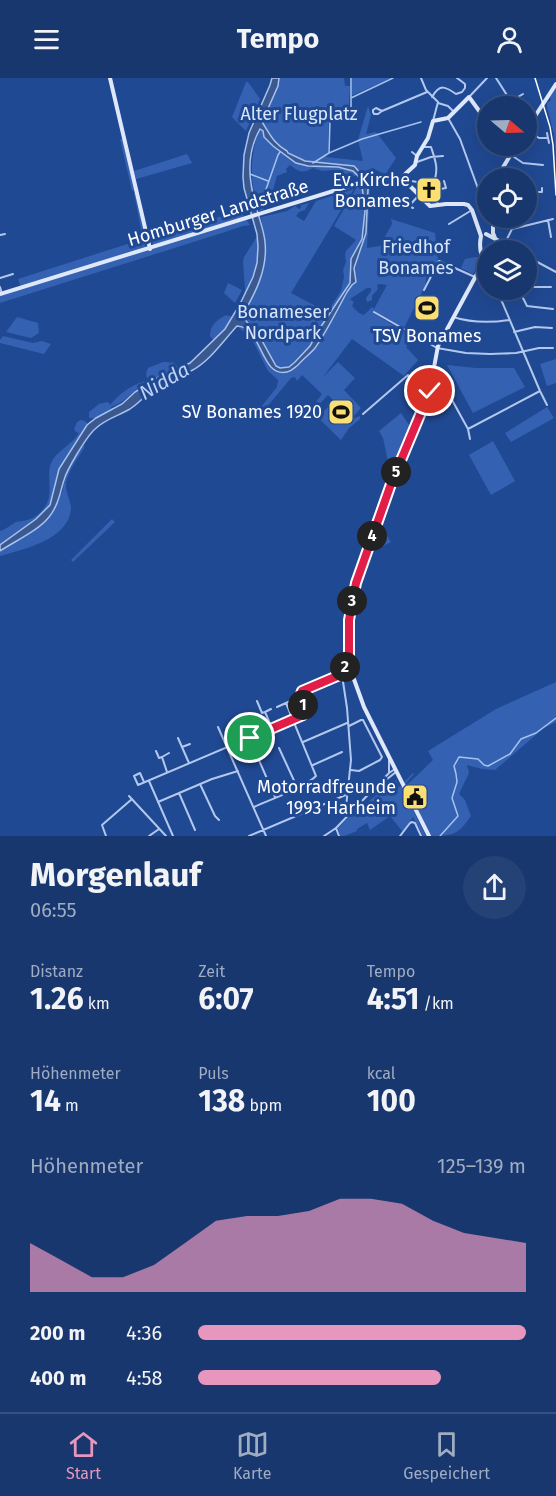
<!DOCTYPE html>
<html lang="de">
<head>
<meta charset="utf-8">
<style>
	body { margin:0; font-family:"Fira Sans",sans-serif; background:#254276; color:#f1f3f6; height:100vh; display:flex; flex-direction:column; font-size:22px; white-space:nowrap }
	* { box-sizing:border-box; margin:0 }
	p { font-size:20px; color:#9facc2 }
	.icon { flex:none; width:33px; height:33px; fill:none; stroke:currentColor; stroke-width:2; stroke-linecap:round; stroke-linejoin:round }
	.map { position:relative; height:758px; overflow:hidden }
	.drawer { display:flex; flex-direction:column; background:#18376e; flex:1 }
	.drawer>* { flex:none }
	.needle { width:39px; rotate:109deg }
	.controls { position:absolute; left:477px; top:18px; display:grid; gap:12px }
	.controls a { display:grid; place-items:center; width:60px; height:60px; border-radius:50%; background:#18376e; box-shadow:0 6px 24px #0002,0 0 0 2px #365181; font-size:30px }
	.pin { position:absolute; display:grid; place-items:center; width:51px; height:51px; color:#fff; margin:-26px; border:3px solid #fff; border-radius:50%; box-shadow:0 2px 6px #0007 }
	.km { position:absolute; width:30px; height:30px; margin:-15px; border-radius:50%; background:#222; color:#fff; font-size:16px; line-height:30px; text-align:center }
	.round { display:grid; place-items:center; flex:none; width:63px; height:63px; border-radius:32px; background:#254276 }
	.overview { display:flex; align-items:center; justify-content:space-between; height:102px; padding:0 30px }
	h1 { font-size:33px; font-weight:700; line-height:45px }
	.figures { display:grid; grid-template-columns:repeat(3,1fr); gap:9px; height:102px; padding:6px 30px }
	.figures div { display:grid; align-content:center }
	.figures b { font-size:30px; font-weight:700 }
	.figures small { font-size:16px; font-weight:400 }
	.figures p { font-size:16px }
	.chart { height:168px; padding:12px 30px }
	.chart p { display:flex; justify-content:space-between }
	.chart svg { width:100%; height:108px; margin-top:6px; fill:#e797bd; opacity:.7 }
	ul { padding:0 30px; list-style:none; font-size:20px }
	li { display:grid; grid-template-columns:96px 72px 1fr; align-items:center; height:45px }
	li i { height:15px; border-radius:8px; background:#e797bd }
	header { display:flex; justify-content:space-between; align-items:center; height:78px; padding:0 30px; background:#18376e; font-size:27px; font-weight:700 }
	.menu { display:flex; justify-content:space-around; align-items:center; height:84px; border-top:2px solid #365181; background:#18376e; font-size:16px; color:#9facc2 }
	.menu a { display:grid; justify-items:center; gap:3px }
	.menu .active { color:#e797bd }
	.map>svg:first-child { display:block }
	.green { fill:#3461b1; fill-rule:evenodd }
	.water { fill:#3b598f; stroke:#a6c2ef; stroke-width:1.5; fill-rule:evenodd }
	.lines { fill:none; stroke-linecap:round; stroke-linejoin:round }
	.stream { stroke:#a6c2ef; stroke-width:1.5 }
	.street { stroke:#b2c8ee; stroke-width:2 }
	.secondary { stroke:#dee8fa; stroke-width:4 }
	.tram { stroke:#fff; stroke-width:1.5 }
	.route-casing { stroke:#fff; stroke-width:12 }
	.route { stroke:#e11d48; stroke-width:8 }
	.labels { text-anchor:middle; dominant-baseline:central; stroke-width:6; stroke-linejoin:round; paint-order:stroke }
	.park-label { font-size:18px; fill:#d8e5fa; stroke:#204993 }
	.poi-label { font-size:18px; fill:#fff; stroke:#204993; text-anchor:end }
	.street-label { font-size:18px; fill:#fff; stroke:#204993 }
	.water-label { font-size:20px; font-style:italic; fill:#bed3f5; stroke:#204993 }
</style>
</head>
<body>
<header><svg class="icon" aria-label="menu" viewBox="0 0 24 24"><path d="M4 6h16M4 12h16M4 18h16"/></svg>Tempo<svg class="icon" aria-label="person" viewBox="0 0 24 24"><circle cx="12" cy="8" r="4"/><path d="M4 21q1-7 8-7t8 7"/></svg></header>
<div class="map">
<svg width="556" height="758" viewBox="0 0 556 758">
	<rect width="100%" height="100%" fill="#204993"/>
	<path class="green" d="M279,0h65l1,8h5l-2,33 -19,1 -1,33 -2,4 37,4 -5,-21 10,-34 3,9 -5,19 10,-2 20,26 -11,17 -12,-7 -21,9 -18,-7 -12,1 -9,-3c-11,6 -14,4 -23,-3l-4,4 1,3 -10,4 -5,17 -6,3 1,6 -5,4 2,4 -5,1c-12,-35 -8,-64 6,-98 5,-12 12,-22 14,-35z
		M352,0h39l-40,18z
		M246,4h2l12,17 -14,32 -14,-14z
		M556,9v69l-2,-22 -7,-27v-4l4,-3 -1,-3z
		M120,61h3l12,51 -3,1z
		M187,76l5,9 -56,16 -2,-8z
		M370,105l-3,65 13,-2 12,-22 -1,-5 44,14 3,28 -7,13h-4l-2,12 -21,42 -30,-17 1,3 38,23 -7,10 12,13 -14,16 -52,-37 -29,38 15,-15 17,16 -11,12 17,18 -11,12 10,-4v3l-11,9 -8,12 -29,-28 1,-6 9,-12 -20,-19 -5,6 -2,-4 -4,1 -25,30 -1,2 3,10 -7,-13 16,-20 1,-7 -10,-9 -16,-32 -15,-13 25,-53 3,-30 -4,-26 26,-6 8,-5 4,3 2,-1v-3l8,-2 -4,7 -6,2 -3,4 8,5 12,-20 38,-12 -63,104 36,19 14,-21 3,-14 -1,-7 3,-8 -1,-7 1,-4 10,-11 -22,-14 23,-39zM380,206l7,1 -13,24 -2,-2 -8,8 -5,-2 -7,-7 2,-4 -4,-3 17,-11h4v3l-5,7 1,4 5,-2v-4l6,-7 -1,-4zM328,317l6,6 -15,15 -4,-7z
		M135,114l11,51 -1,4 -124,40 -3,-8 125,-40 -9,-46z
		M244,131l1,2 -3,2 2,3 -4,2 -86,27 -4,-6z
		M246,141l4,6 -7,1 -21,7 -222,70v-7z
		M256,160h1c4,24 -7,45 -16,66l4,-14 -2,-28 1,-5z
		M476,179h4l1,4 -8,13 -12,-6 4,-9z
		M228,205l14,7 -7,13 -11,-10z
		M226,237l7,2 -8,12 -11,12 -4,-5c0,-11 7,-16 16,-21z
		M17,239l21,6 1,10 -8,5 -25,-6z
		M3,258l30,7 9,-2 9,3 -7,10 -44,-11v-3z
		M556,281v24l-9,3 -7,-22z
		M163,284h4l3,1 3,-1 6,6 -17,7 -7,4 -8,-1 -1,-4 2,-6z
		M447,287l29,3h38l11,19 -52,26z
		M150,302l-16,12 -14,11 -9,4v2l-15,9h-7v-6l10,-8 9,-2 2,3c11,-13 24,-22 40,-25z
		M547,329l7,11 -43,24 -6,-9z
		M401,335l10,15 -11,29 -10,5h-2l-5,-24 -4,-7z
		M81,342l4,1 3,3 -6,8 -29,65 -3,8 -14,14 -36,26v-14c7,-2 10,-6 16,-9 4,-1 9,-1 14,-3 9,-3 18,-13 19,-23 2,-11 -2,-23 2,-33 6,-13 21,-18 28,-30l-3,-1 -2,-3 3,-7z
		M493,363l22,40 -24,14 -22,-40z
		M84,366v4c-6,10 -19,28 -18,38 0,8 5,15 5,23 -3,31 -47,40 -71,47v-5l19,-13 43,-45 5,-22z
		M112,441l3,3 -42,40 -2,-2z
		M381,448l10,16 -14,7 -3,-2z
		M556,604v40l-12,6 -49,42 -13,-1 -15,-4 2,8 -10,21 6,6 6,16c-13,19 -19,20 -40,20l-27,-54 9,-9 1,1 -8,9 1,2 26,-25 -5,-9 68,-42z
		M396,702l3,7 2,-1 25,50h-3l-10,-19 -10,15 -13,-16 -20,14 -3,-7 -10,6v2l-13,5h-4l-2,-8 15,-15z"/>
	<path class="water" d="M272,0h7l-1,8 -16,36c8,12 12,22 25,29l1,2 17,8 49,5 11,12 3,11 -2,44 -12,35 2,14 -4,3 -5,7c-10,18 -21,41 -32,56 -5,6 -12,11 -17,17 -4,3 -6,6 -11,7 -27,6 -24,-45 -50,-46 -14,15 -27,35 -46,45 -12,6 -25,9 -37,17 -8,7 -15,15 -24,21 -12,7 -25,10 -35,20 -8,7 -28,40 -31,51 -4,13 -6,26 -15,37 -11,14 -34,24 -49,34v-6l36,-26 14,-14 9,-36 28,-44 9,-7 26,-14 13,-12 27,-17 28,-12 35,-34 15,-25 13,-27 4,-14 1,-16 -1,-13 -13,-46 -1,-11 1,-22 5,-22 21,-48zM260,51l3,2 1,6 9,9 23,17 12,3 30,1 15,4 5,5 4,10 3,25 -3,28 -11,20 -1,24 -30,45 -10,18 -15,16 -6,5 -9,1 -4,-2 -15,-27 -19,-23c13,-22 26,-47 23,-74 -1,-11 -5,-21 -8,-32 -8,-27 -12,-55 3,-81z"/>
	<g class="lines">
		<path class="stream" d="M351,0v20
			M329,75l33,-14 59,-17
			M313,85l16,-10 1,-32 21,-1v-22l42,-20
			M250,96l18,7
			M255,124l9,-7 14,-40 2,-3
			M440,758l18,-20 -6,-18 5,-16 -1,-8 -2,-8 5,-9 19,2 6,6 4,1 22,-12 11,-15 15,-6 20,-15"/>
		<path class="street" d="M421,0l5,12 12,12 -5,19
			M496,0l18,28
			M432,19c8,-14 14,-10 24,-3l6,-2 3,-4v-4l-8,-6
			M469,19l18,-19
			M511,23l12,-7
			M438,25l10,3 5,5
			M382,33l-4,3h-4l-1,-2v-2l3,-2 6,3 45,-19
			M448,40l12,21 20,55 1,2 7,-2
			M527,52l12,8h9
			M547,55l2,10
			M423,69h8c5,15 8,22 2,38
			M412,74l5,4
			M511,77l12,8 20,2
			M417,84l14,-5 12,-1
			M401,101l32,6 5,20
			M435,112l11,-2 -2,-7
			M526,114h16v-4
			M413,130l-4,-2 10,-11
			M548,142l3,17
			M449,146l23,-14
			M0,157l5,-1
			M507,161l5,-10 41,-10
			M526,178l30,16
			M0,200l13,-4
			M0,209l2,7
			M526,209h25
			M424,212l15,-29 36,16
			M497,212l43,101 7,14
			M519,212l8,16 26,3
			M497,213l7,-1
			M374,234l63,36 29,5 24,1 26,-1 23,-5h14
			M453,239c19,6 37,6 56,3
			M514,254l21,-5 17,1
			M435,291l33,60 2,10
			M363,336l45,-39 22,16
			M468,351l72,-38
			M342,597l5,33 4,52 -5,47 1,4 3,3
			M257,623l5,12 3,-1 7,16
			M277,629l18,-8
			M265,634l6,-3
			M244,644l3,3 -3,2 -2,-2z
			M244,644l9,-4
			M236,647l6,-2
			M349,648l12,-6h2l19,37 -2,3 -21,11 -8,-1
			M218,649l48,109
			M245,649l5,11
			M178,660l11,25
			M303,664l44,-19
			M182,669l8,-3
			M279,670l18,39
			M156,673l3,7 3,-1 5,15
			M162,679l7,-4
			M258,680l17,39
			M389,682v12
			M313,687l29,-13
			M149,703l24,55
			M144,704l-4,-9 -6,3 4,9 165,-70c3,-8 -5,-16 -1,-24l40,-17 4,-4
			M382,705l14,-11
			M200,706l15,32 4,4
			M179,715l16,37
			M129,718l37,40
			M158,724l54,-23 26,-8
			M254,729c17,-8 50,-19 62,-31l-30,-73
			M336,750l3,8
			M106,758l-4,-11 30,-26
			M149,758l10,-7
			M249,758l99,-42
			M324,758l12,-8 53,-55 6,-4
			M400,758l10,-13 2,-1 3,1 6,13"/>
		<path class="secondary" d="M110,0l40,171
			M526,52l30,-46
			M504,68l7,9
			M499,100l3,-9 14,-23
			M393,102l9,-3 13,-12 2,-9 11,-18 5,-17 15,-3 21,-21 19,26
			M493,140v15l2,5
			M486,156l30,16
			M481,158c-2,10 -1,21 7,29
			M0,216l356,-110 28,-6 16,3 11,6 19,19 16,-2h18l4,1 4,5 9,26
			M349,585v-43l7,-37 35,-99 38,-90 9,-48 46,-85
			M345 589a4 4 0 1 1 8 0a4 4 0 1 1-8 0Z
			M351,593l13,36 65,129"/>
		<path class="tram" d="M535,0l15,49 3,18 3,50"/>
	</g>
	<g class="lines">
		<g class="route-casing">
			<path id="route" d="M250,660l53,-23c3,-8 -5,-16 -1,-24l40,-17 4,-4v-5l3,-2v-43l7,-37 35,-99 39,-93"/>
		</g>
		<use href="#route" class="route"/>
	</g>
	<defs>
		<g id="church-square" transform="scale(1.35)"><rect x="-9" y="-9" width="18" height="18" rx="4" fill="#fbdf72" stroke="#204993"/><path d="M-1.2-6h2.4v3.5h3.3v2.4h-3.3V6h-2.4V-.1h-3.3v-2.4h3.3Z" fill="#111"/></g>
		<g id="stadium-square" transform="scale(1.35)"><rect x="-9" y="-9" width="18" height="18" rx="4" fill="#fbdf72" stroke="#204993"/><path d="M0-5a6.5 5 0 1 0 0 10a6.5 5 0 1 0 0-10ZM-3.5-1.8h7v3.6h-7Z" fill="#111"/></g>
		<g id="civic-square" transform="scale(1.35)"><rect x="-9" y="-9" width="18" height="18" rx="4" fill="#fbdf72" stroke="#204993"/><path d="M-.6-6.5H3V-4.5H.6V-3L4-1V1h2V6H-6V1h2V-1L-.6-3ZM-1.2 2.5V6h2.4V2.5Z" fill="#111"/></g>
	</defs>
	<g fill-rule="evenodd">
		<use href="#church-square" x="429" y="112"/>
		<use href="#stadium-square" x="427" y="230"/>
		<use href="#stadium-square" x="341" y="334"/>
		<use href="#civic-square" x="415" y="719"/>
	</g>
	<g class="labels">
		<g class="park-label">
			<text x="299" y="36">Alter Flugplatz</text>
			<text x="416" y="169">Friedhof<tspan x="416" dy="21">Bonames</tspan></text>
			<text x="283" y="234">Bonameser<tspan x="283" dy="21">Nordpark</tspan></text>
		</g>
		<g class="poi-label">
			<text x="410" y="102">Ev. Kirche<tspan x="410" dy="21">Bonames</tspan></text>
			<text x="427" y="258" text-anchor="middle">TSV Bonames</text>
			<text x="322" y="334">SV Bonames 1920</text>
			<text x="396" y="709">Motorradfreunde<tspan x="396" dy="21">1993 Harheim</tspan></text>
		</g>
		<g class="street-label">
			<text transform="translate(218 135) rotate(-17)">Homburger Landstraße</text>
		</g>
		<g class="water-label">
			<text transform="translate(164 303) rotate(-30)">Nidda</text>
		</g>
	</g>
</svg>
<div class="controls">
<a><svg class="needle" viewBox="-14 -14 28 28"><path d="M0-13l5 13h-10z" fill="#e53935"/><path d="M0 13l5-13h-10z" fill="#9facc2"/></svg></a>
<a><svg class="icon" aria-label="locate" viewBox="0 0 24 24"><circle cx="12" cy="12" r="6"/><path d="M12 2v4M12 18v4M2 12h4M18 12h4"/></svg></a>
<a><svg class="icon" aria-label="layers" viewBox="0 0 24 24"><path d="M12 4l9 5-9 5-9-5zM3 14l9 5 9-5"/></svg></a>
</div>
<div class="pin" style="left:250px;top:660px;background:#1e9e55"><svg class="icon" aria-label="arrive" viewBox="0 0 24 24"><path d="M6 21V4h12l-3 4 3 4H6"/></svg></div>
<div class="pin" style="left:430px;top:313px;background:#d93025"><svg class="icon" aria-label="check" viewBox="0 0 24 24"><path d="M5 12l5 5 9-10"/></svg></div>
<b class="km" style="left:303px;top:627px">1</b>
<b class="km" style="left:345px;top:589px">2</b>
<b class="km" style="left:352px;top:523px">3</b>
<b class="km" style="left:372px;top:458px">4</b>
<b class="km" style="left:396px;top:394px">5</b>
</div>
<section class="drawer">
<div class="overview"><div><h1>Morgenlauf</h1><p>06:55</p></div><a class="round"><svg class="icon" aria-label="share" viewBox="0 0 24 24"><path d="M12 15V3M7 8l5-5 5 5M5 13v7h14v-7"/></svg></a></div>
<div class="figures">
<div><p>Distanz</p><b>1.26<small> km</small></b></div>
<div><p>Zeit</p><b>6:07</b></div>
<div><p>Tempo</p><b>4:51<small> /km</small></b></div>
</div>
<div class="figures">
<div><p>Höhenmeter</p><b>14<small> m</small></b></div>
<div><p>Puls</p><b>138<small> bpm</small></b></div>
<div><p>kcal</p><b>100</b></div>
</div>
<div class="chart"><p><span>Höhenmeter</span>125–139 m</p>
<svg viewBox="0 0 160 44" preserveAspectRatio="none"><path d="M0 44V24L10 31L20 38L30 38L40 33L50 24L60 15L70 13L80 13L90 11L100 6L110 6L120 8L130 15L140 20L150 22L160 24V44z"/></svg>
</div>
<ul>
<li><b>200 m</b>4:36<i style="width:100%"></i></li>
<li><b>400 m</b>4:58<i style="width:74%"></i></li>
</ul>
</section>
<nav class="menu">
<a class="active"><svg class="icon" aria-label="home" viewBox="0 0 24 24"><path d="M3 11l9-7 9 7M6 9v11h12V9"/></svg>Start</a>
<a><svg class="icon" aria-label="map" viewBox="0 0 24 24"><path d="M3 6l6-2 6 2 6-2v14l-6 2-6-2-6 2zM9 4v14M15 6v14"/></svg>Karte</a>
<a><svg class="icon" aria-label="saved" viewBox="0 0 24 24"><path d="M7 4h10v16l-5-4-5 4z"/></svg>Gespeichert</a>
</nav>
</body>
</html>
